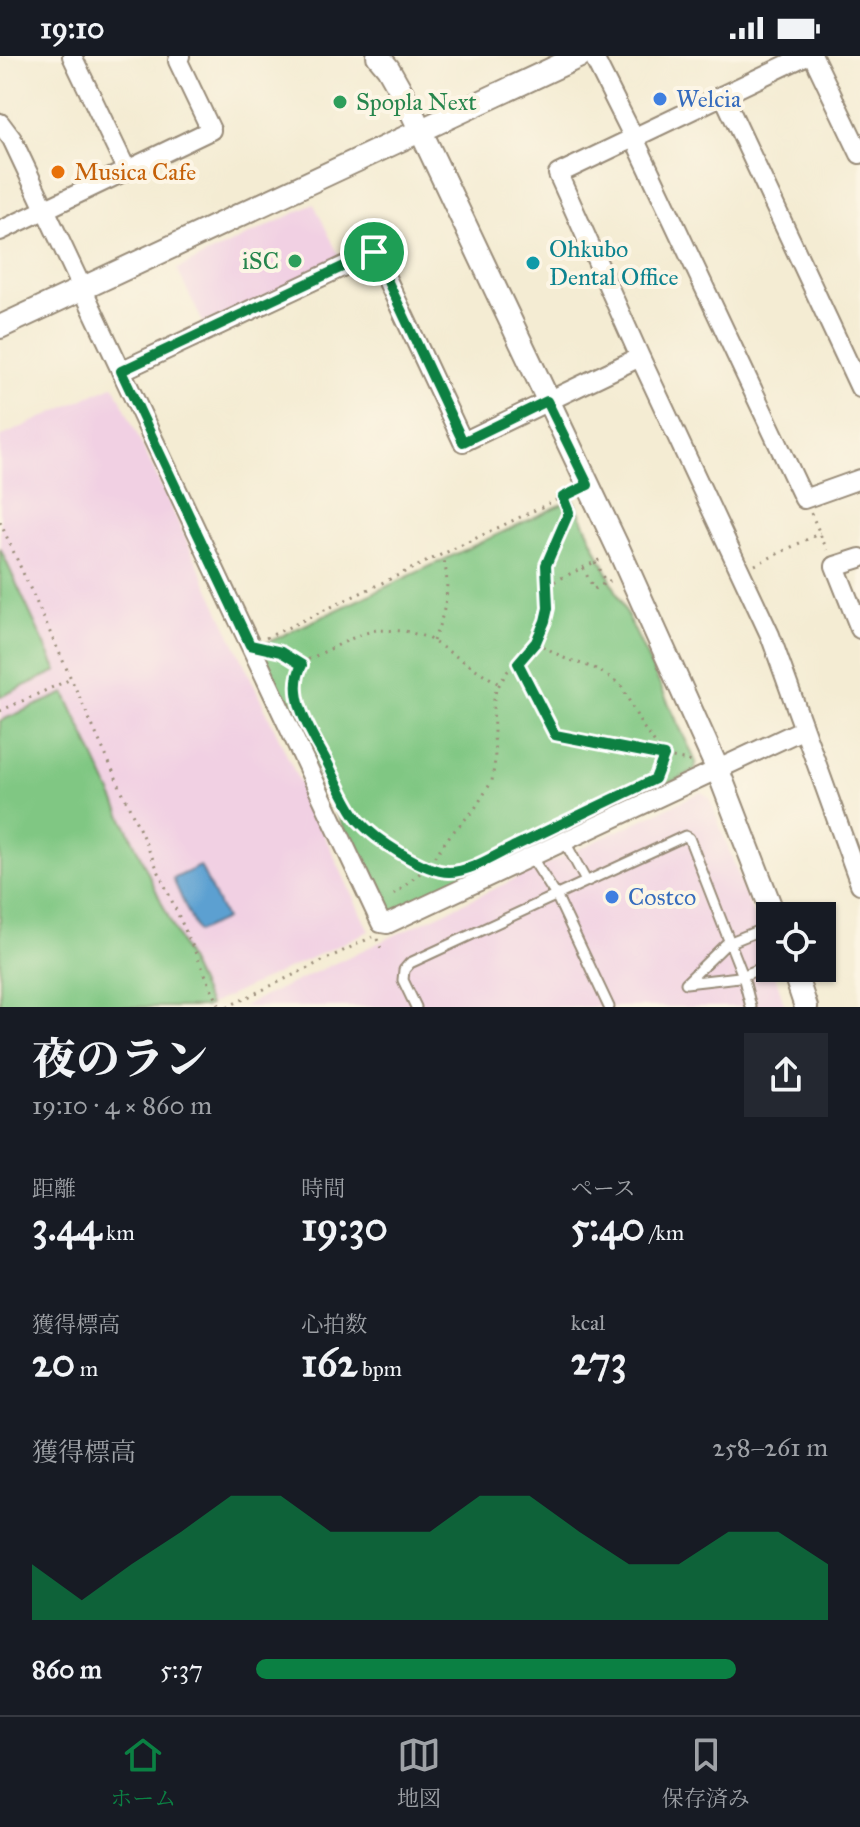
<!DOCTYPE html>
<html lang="ja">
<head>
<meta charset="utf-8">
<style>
	body { margin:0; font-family:"IM FELL Great Primer","Noto Serif JP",serif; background:#242831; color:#f1f3f6; height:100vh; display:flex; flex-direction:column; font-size:30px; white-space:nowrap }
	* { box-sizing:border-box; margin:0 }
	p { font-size:26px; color:#9ea1a6 }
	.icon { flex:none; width:44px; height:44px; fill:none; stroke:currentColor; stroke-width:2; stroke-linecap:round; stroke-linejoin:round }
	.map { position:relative; height:951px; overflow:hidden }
	.panel { display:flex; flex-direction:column; background:#171b24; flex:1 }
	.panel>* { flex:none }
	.buttons { position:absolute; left:756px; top:846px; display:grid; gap:16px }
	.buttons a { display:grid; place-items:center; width:80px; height:80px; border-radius:0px; background:#171b24; box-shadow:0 2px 6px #0004; font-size:40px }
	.pin { position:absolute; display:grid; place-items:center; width:68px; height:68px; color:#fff; margin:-34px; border:4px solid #fff; border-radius:50%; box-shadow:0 2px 8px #0007 }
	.round { display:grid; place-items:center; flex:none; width:84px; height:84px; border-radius:0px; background:#242831 }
	.overview { display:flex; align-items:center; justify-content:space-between; height:136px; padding:0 32px }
	h1 { font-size:44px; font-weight:800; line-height:60px }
	.metrics { display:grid; grid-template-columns:repeat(3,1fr); gap:12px; height:136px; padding:8px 32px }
	.metrics div { display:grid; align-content:center }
	.metrics b { font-size:40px; font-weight:800 }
	.metrics small { font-size:22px; font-weight:400 }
	.metrics p { font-size:22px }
	.chart { height:224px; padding:16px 32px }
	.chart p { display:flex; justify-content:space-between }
	.chart svg { width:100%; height:144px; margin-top:8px; fill:#0b8043; opacity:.7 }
	ul { padding:0 32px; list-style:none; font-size:26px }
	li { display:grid; grid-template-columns:128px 96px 1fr; align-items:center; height:60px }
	li i { height:20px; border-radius:10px; background:#0b8043 }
	.status { display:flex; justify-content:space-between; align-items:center; height:56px; padding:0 40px; background:#171b24; direction:ltr }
	.status svg { height:22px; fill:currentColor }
	.dock { display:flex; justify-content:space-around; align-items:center; height:112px; border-top:2px solid #363941; background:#171b24; font-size:22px; color:#9ea1a6 }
	.dock a { display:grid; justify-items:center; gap:4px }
	.dock .selected { color:#0b8043 }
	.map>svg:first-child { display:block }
	.built { fill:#f1d0e3 }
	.green { fill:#80c783; stroke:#5e7850; stroke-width:2 }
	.water { fill:#5ca0d1; stroke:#4c6578; stroke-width:2 }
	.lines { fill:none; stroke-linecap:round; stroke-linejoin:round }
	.service-casing { stroke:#988b78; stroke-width:13 }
	.minor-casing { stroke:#988b78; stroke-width:22 }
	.tertiary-casing { stroke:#988b78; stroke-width:26 }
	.path { stroke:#988b78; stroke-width:3; stroke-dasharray:2 6; stroke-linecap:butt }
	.service { stroke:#fff; stroke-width:9 }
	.minor { stroke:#fff; stroke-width:18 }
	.tertiary { stroke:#fff; stroke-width:22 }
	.route-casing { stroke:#fff; stroke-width:16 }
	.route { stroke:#0b8043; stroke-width:10 }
	.shop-dot { fill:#3f7fe0; stroke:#fcf5e5; stroke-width:3 }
	.leisure-dot { fill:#2e9e5b; stroke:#fcf5e5; stroke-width:3 }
	.food-dot { fill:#e8710a; stroke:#fcf5e5; stroke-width:3 }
	.culture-dot { fill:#0f9aa8; stroke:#fcf5e5; stroke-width:3 }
	.labels { text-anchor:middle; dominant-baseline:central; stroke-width:8; stroke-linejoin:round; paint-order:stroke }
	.shop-label { font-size:24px; fill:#366cbe; stroke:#fcf5e5; text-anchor:start }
	.leisure-label { font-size:24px; fill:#27864d; stroke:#fcf5e5; text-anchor:start }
	.food-label { font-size:24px; fill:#c56008; stroke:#fcf5e5; text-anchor:start }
	.culture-label { font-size:24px; fill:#0d838f; stroke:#fcf5e5; text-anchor:start }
</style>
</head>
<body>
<div class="status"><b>19:10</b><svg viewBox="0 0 49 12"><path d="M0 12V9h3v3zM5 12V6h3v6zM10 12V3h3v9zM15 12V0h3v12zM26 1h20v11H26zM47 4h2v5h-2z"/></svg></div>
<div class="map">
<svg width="860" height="951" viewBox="0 0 860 951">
	<rect width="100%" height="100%" fill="#fcf5e5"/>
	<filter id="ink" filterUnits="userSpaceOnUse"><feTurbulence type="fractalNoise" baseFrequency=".0125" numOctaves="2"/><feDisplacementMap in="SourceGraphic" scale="16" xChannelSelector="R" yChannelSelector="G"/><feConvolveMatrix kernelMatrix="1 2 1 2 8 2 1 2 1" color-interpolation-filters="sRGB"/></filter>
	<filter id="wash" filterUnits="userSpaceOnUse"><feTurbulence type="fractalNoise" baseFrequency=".006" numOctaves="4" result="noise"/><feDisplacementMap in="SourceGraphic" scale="32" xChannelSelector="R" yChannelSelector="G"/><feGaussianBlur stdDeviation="1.8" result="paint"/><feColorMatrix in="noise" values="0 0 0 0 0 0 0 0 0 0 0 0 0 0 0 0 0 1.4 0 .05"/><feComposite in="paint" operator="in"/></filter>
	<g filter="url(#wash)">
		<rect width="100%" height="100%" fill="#f4ecd3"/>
		<path class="built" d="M314,148l27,56 -137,65 -27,-56z
			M114,329l255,546 -164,76h-205v-570z
			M701,736l8,5 60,160 1,11h3l12,39h-544z"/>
		<path class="green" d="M573,443l123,263 -1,9 -306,143 -5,-2 -126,-265z
			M0,492l57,123 -57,26z
			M65,637l144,312 -4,2h-205v-286z"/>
		<path class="water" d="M200,810l25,53 -28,13 -24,-53z"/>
	</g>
	<g filter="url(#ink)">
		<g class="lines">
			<g class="service-casing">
				<path id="service" d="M564,784l22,41
					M530,799l27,42 52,110
					M686,927l40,-39 44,-18
					M686,927l53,-6 31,-12
					M416,951l-13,-27 1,-10 6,-7 275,-127 4,2 54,138 8,31"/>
			</g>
			<g class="minor-casing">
				<path id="minor" d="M72,0l55,115
					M593,0l41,82 170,361 56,-20
					M805,0l-247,118 82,183 130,278 90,249
					M813,0l47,98
					M723,39l137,293
					M0,67l12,16 369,784 6,1 417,-195
					M0,175l211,-101 -33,-69 2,-5
					M121,315l253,-119 89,190 177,-85
					M860,502l-25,8 25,63"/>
			</g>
			<g class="tertiary-casing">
				<path id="tertiary" d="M378,0l10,12 18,32 213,450 98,218 57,148
					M0,271l580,-271
					M793,912l13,39"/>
			</g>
			<path class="path" d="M811,457l16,37
				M0,466l220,485
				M595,506l11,21
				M755,509l65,-32
				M583,512l11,21 17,-9
				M547,529l54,-26
				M266,582l307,-146
				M433,585c13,-30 18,-54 10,-85
				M536,586l28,16 30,10 19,11 9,8 19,37 23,32 -9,23
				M269,593l12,3 20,13
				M518,608l37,71 138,27
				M0,655l71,-32
				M301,655l-3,-39 5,-10 56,-27 17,-5 29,1 21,6 73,47
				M304,662c15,28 36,83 56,104 12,13 30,24 46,33 19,11 34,19 57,14
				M394,839l33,-28 24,-33 23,-24 18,-29 3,-21 -2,-56 3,-14 11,-18 29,-30 12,-34 -2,-43 23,-53 -6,-15
				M377,883l6,14
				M227,951l145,-70"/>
			<use href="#service" class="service"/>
			<use href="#minor" class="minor"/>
			<use href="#tertiary" class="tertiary"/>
		</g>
	</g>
	<g class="lines" filter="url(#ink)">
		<g class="route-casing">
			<path id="route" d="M374,196l89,190 84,-41 41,84 -25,12 6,15 -23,53 2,43 -3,13 -9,21 -18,21 37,72 109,21 -9,23c-46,22 -92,44 -138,66 -20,9 -46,27 -68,27 -25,0 -74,-33 -90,-51 -14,-17 -22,-40 -32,-59 -14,-27 -42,-66 -25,-97l-21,-13 -31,-7 -129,-274z"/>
		</g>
		<use href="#route" class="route"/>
	</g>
	<g class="shop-dot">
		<circle cx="660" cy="43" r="8"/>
		<circle cx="612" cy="841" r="8"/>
	</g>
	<g class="leisure-dot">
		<circle cx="340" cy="46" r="8"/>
		<circle cx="295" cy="205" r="8"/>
	</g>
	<circle class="food-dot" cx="58" cy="116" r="8"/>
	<circle class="culture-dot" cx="533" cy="207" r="8"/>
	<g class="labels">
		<g class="shop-label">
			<text x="676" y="43">Welcia</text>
			<text x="628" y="841">Costco</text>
		</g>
		<g class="leisure-label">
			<text x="356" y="46">Spopla Next</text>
			<text x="279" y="205" text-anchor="end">iSC</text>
		</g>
		<g class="food-label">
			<text x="74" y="116">Musica Cafe</text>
		</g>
		<g class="culture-label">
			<text x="549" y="193">Ohkubo<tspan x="549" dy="28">Dental Office</tspan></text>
		</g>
	</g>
</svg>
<div class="buttons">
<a><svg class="icon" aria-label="locate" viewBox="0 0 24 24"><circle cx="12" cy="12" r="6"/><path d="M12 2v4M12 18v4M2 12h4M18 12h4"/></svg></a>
</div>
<div class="pin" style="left:374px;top:196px;background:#1e9e55"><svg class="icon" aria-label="arrive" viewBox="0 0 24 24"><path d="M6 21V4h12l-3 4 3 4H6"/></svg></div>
</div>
<section class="panel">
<div class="overview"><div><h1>夜のラン</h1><p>19:10 · 4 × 860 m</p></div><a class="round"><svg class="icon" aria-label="share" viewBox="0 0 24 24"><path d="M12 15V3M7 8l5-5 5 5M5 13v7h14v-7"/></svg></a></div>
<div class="metrics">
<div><p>距離</p><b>3.44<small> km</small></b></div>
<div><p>時間</p><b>19:30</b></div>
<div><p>ペース</p><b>5:40<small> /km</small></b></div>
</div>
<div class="metrics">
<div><p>獲得標高</p><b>20<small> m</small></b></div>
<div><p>心拍数</p><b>162<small> bpm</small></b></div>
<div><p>kcal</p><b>273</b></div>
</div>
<div class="chart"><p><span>獲得標高</span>258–261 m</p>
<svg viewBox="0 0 160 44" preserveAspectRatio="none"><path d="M0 44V27L10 38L20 27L30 17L40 6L50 6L60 17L70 17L80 17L90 6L100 6L110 17L120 27L130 27L140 17L150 17L160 27V44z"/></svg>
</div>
<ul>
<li><b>860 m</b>5:37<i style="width:84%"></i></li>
</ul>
</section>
<nav class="dock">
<a class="selected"><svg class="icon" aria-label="home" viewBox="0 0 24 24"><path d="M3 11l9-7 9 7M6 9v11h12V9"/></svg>ホーム</a>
<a><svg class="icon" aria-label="map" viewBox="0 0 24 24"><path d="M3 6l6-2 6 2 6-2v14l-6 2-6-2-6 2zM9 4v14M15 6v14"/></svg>地図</a>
<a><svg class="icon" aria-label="saved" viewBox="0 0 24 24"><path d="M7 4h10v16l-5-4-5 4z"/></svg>保存済み</a>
</nav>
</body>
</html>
